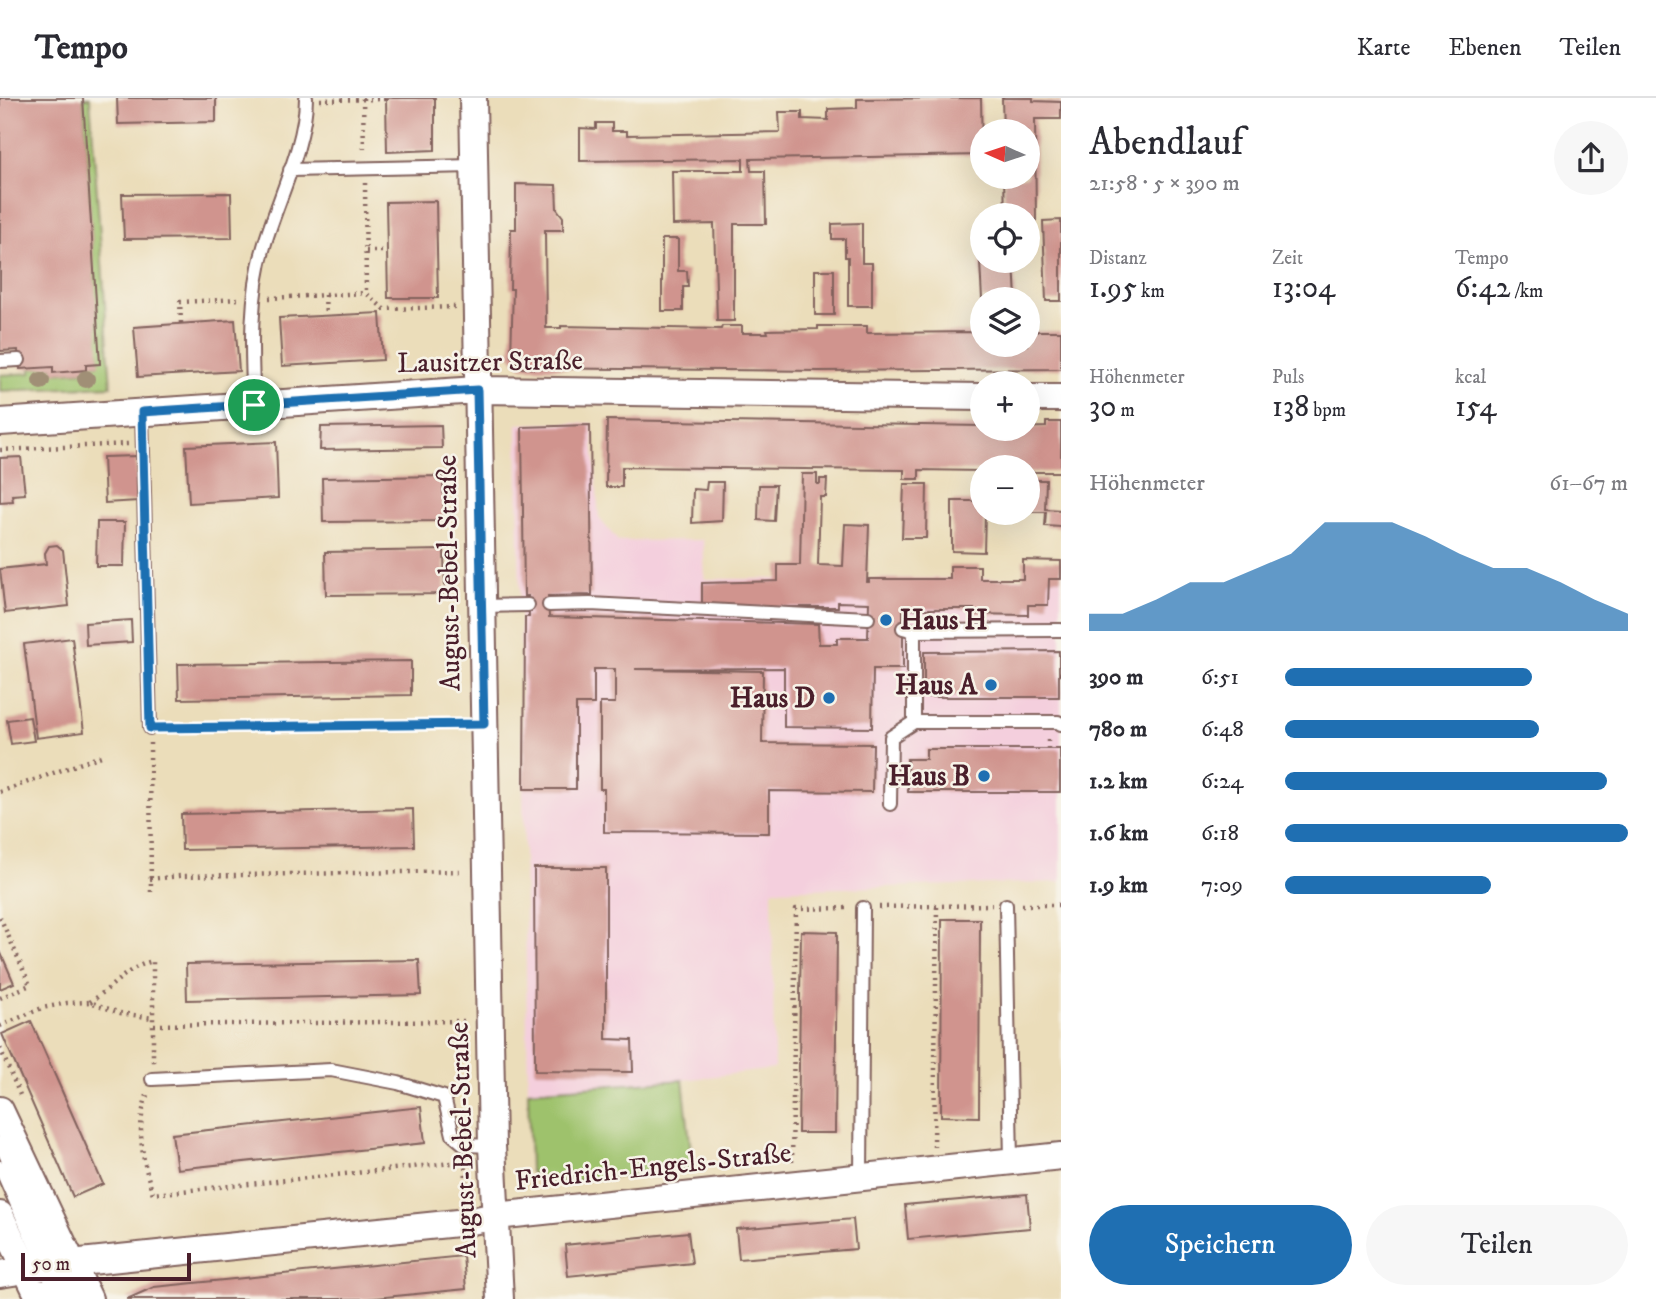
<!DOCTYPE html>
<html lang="de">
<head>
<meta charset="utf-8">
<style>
	body { margin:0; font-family:"IM FELL DW Pica",serif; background:#f7f7f7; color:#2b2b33; height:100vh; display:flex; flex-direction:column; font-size:26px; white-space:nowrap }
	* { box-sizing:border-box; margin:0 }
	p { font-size:23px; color:#7c7c81 }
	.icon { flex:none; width:38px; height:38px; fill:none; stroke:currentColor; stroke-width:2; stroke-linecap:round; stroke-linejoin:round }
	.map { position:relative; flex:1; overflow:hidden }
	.side { display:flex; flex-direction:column; background:#fff; width:595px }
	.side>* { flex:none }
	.needle { width:46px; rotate:273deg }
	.controls { position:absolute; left:970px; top:21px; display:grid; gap:14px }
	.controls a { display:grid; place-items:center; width:70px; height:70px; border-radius:50%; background:#fff; box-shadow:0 7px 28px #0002; font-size:35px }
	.scale { position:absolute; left:21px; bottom:18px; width:170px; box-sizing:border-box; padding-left:7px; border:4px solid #4a1f2b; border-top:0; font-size:19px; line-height:24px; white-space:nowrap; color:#4a1f2b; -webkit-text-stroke:5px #f7f3e8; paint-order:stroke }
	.pin { position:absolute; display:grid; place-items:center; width:60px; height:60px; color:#fff; margin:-30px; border:4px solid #fff; border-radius:50%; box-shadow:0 2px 7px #0007 }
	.round { display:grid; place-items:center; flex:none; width:74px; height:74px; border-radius:37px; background:#f7f7f7 }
	.head { display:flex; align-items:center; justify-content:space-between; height:119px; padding:0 28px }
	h1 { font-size:38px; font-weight:600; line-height:52px }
	.stats { display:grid; grid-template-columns:repeat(3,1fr); gap:10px; height:119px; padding:7px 28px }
	.stats div { display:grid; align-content:center }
	.stats b { font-size:30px; font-weight:600 }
	.stats small { font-size:19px; font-weight:400 }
	.stats p { font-size:19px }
	.chart { height:196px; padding:14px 28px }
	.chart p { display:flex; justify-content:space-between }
	.chart svg { width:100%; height:126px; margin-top:7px; fill:#1f6fb2; opacity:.7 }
	.cta { display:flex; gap:14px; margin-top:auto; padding:14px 28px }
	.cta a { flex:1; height:80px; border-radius:42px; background:#1f6fb2; color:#fff; font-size:28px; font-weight:600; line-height:80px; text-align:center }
	.cta a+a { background:#f7f7f7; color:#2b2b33 }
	ul { padding:0 28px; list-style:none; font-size:23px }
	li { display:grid; grid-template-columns:112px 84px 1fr; align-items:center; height:52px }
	li i { height:18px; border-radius:9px; background:#1f6fb2 }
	header { display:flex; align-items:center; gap:42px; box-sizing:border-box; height:98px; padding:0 35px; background:#fff; border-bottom:2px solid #e1e1e2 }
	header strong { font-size:33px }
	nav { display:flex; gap:38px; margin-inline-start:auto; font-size:24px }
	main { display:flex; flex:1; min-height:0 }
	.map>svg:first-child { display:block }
	.built { fill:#f4cfdd }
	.green { fill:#9ec26c; stroke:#74704c; stroke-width:2 }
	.building { fill:#d0948e }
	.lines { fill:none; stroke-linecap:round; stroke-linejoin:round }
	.lane-casing { stroke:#82625d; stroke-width:16 }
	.street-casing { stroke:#82625d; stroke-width:30 }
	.path { stroke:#82625d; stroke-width:4.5; stroke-dasharray:2 5; stroke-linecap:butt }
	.lane { stroke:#fff; stroke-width:12 }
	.street { stroke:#fff; stroke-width:26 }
	.tree { fill:#a08f76 }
	.route-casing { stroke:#fff; stroke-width:14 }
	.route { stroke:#1f6fb2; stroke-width:9 }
	.poi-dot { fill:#1f6fb2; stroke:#f7f3e8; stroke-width:2.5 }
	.labels { text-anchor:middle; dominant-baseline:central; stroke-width:5; stroke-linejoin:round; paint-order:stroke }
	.street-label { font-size:28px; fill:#4a1f2b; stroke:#f7f3e8 }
	.poi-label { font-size:28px; font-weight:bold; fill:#4a1f2b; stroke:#f7f3e8; text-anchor:end }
</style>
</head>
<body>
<header>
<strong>Tempo</strong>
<nav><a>Karte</a><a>Ebenen</a><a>Teilen</a></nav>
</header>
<main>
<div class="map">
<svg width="1061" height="1201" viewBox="0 0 1061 1201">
	<rect width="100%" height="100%" fill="#f7f3e8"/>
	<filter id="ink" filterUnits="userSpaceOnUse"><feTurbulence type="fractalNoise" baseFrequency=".0143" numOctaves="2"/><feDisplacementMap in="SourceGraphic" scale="14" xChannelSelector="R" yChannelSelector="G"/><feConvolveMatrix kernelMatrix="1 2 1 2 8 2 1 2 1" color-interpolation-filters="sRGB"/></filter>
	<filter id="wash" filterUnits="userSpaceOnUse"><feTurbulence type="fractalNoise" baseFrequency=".00686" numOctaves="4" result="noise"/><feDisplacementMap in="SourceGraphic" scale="28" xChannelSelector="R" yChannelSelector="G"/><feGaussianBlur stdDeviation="1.57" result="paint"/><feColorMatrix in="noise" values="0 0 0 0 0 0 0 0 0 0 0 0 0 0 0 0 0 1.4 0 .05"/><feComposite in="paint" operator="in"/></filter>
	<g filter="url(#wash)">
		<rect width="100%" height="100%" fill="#ebddba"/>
		<path class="built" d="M592,325l7,95 19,23 85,-1 2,39 356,-1v304l-289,8 2,179 -91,11 -155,11 -11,-667z"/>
		<path class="green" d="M83,0h7l21,288 -111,5v-16l31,-2v-5l22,-1v6l33,-2v-6l13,-1z
			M683,982l10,89 -150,15 -13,-13 -2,-80z"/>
		<g id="blocks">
			<path class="building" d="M0,0h83l17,266 -14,1v5l-33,3v-6l-33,2 -2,-19 -18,1z
				M117,0h99v24l-98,2z
				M386,0h49v52l-48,2z
				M981,0l1,57 -232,4 1,12h14l1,53h-32v97h-17l-3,-97 -41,1 -1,-54h71v-12l-163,2v-33l16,1v-6h16v8h15v4l153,-3 -1,-20h23v7l26,1v-11l29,-1v-9z
				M1002,0h31v3l28,1v17h-26l1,102h-9v-6h-22l-1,-38h23v-46h-24z
				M516,86l40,1 1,24 6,8v13h-18l1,98h15v-2l160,3 1,-3h20v7h26l-1,-3 51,-1v-3h49v7l115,-1v13h45v-14h34v38l-242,2 -297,-3 -11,-12 2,-67h-3l1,-60h5z
				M231,95l1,45 -108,1 -2,-45z
				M436,103l2,97h-50l-2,-96z
				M1061,122v81h-15l-3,-80z
				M862,125v40h10v43h-24v-49h-3v-18h-13v-15z
				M662,141h16v32h9l1,16h-5v24h-21z
				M1014,163l2,38h-34l-2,-37z
				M815,172h19v45h-19z
				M380,215l3,47 -101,6 -3,-48z
				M235,222l4,51 -101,6 -4,-50z
				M607,322l375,6v3l64,-2v-5h15v50h-34v-5h-45v4l-63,-1v9h-15v-9l-282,-3v20h-16z
				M441,327l1,23 -122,2 1,-23z
				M590,327l2,170 -44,1 1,21 269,7 1,20h18v-6h31l1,-35 -31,-1v5h-136v-24l76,-2v-16h22l2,-91h15v10h3v-5h7l-1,18h-6l-2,68 25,1 2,-42 24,1 -2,57h2v-3h81v-13h30v13h43v-19l38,1v18h-12l-1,26h-20v10l-54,-1v-5h-71v60h-30l-1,59 -88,-1v-59l-149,1 128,2 -1,72 111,1 -1,48 -103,-1v42l-165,-1v-43h-4v-86h15v-34h-21v35h-18v85h-52l1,-172h4l-1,-21h-4l-2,-169z
				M276,344l2,56 -89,5 -3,-57z
				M136,358l2,45 -33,2 -2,-46z
				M21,359l4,37 -13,1 1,6 -13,1v-44z
				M443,378l1,45 -121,1 -1,-44z
				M1030,382h16l-1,29 16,1v17l-16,-1 1,-14h-17z
				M707,384h16l-1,39 -30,2 1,-34 13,1z
				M904,386h23l-1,54h-24z
				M759,387h17l-2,36 -16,-1z
				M952,403h30v12h3l-1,39 -32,-1z
				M97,424h28l-1,44h-28z
				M57,447l6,5 6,56 -64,7 -5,-44 46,-5 -1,-11 4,-7z
				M444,452l1,44 -119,1 -1,-43z
				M131,522l1,22 -46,3 -1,-22z
				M72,540l12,94 -48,6 -12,-94z
				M1059,553v46h-135v-45z
				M411,563v34l-232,4 -1,-35z
				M30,619l4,24 -23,3 -4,-24z
				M926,651h134v43h-152l-1,-33h19z
				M413,711l1,37 -232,4 -1,-36z
				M534,770h72v171l26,1 1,32 -98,-1z
				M942,821h38l-1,198 -38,-1z
				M801,833l36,1 -2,201h-37z
				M0,853l14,32 -14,6z
				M419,862l2,35 -234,5 -1,-36z
				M31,923l72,163 -30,13 -71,-163z
				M421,1009l4,36 -248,26 -5,-35z
				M1027,1096l3,34 -122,11 -3,-34z
				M853,1121l3,30 -117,10 -3,-30z
				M688,1134l4,31 -124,13 -3,-31z
				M463,1158l3,33 -101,10h-238l27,-12z"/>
		</g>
	</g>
	<g filter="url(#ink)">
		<use href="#blocks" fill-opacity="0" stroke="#82625d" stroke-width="2"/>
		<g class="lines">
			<g class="lane-casing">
				<path id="lane" d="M290,72l184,-4
					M0,263l19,-1
					M254,307c-3,-54 -5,-109 11,-162 13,-44 41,-99 41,-145
					M142,315l8,315
					M549,507l41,-1 278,14
					M482,508l46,-1
					M903,530l11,3 147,-1
					M914,624h144l3,2
					M890,706l1,-67 23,-15v-91
					M1006,807l5,256
					M152,981l179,-9 67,13 46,14 9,38 12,10 27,1
					M0,1045l71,156
					M0,1069l59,132
					M861,1078l2,-268"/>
			</g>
			<g class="street-casing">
				<path id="street" d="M473,0l19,1048 8,153
					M1027,300h34
					M0,324l477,-32 505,7
					M0,1012l89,189
					M0,1117l40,84
					M0,1176l71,-11 396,-41 29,-6 565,-60"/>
			</g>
			<path class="path" d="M363,0l1,55
				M320,2l66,-1
				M365,85l1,110 18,16 71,-2
				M366,153h21
				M325,197l1,21
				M269,200l97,-5
				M181,225l-1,-21 60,-3
				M992,277h26
				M0,352l128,-6
				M1059,576h2
				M165,630l296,-4
				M150,645l1,153
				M1048,651v-13
				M0,694l104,-37
				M150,781l31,-3 282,-5
				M1022,807h39
				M879,809l113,-2
				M0,819l30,68 -30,13
				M90,904c22,-14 37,-35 63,-41v102
				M154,927l310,-4
				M0,928l42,-18 25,-5 23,-1 30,11 33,5
				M0,950l20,47
				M147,997c-12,34 -4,67 6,99l308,-32
				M934,1049l3,-241
				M465,1062l2,40
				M792,1064l4,-253 53,-1"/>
			<use href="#lane" class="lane"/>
			<use href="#street" class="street"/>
		</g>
		<g class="tree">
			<circle cx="86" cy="281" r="9"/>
			<circle cx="41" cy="283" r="9"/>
		</g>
	</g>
	<g class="lines" filter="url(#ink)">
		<g class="route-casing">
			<path id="route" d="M477,292l7,334 -334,4 -8,-316z"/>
		</g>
		<use href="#route" class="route"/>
	</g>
	<g class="poi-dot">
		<circle cx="886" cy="522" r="7"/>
		<circle cx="991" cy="587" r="7"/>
		<circle cx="829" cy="600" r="7"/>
		<circle cx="984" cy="678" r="7"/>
	</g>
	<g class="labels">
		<g class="street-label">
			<text transform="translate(490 264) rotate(-1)">Lausitzer Straße</text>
			<text transform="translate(449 475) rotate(-91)">August-Bebel-Straße</text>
			<text transform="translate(463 1042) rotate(-92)">August-Bebel-Straße</text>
			<text transform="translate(653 1069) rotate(-6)">Friedrich-Engels-Straße</text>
		</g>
		<g class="poi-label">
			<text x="900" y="522" text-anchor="start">Haus H</text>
			<text x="977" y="587">Haus A</text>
			<text x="815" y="600">Haus D</text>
			<text x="970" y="678">Haus B</text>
		</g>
	</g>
</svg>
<div class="controls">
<a><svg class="needle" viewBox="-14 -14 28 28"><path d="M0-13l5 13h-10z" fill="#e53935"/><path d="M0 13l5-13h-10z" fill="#7c7c81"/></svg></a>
<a><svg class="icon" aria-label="locate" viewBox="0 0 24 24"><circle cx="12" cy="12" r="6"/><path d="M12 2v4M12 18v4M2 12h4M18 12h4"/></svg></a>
<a><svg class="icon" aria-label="layers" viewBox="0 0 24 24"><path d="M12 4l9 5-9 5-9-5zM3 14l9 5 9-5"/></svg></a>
<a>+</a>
<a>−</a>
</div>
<div class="scale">50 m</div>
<div class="pin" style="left:254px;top:307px;background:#1e9e55"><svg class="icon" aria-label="arrive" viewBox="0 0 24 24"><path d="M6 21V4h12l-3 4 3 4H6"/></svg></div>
</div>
<section class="side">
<div class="head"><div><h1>Abendlauf</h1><p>21:58 · 5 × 390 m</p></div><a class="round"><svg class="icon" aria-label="share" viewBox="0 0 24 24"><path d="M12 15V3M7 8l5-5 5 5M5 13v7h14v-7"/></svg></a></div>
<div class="stats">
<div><p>Distanz</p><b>1.95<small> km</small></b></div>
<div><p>Zeit</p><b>13:04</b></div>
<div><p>Tempo</p><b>6:42<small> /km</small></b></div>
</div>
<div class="stats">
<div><p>Höhenmeter</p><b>30<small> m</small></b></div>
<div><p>Puls</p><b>138<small> bpm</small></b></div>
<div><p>kcal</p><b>154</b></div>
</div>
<div class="chart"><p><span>Höhenmeter</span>61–67 m</p>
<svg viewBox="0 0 160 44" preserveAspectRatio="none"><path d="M0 44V38L10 38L20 33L30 27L40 27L50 22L60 17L70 6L80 6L90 6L100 11L110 17L120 22L130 22L140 27L150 33L160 38V44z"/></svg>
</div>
<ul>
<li><b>390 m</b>6:51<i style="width:72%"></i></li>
<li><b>780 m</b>6:48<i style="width:74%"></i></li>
<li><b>1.2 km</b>6:24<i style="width:94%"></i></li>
<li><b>1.6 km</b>6:18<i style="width:100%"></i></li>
<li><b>1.9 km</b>7:09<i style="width:60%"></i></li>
</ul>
<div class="cta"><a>Speichern</a><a>Teilen</a></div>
</section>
</main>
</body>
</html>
